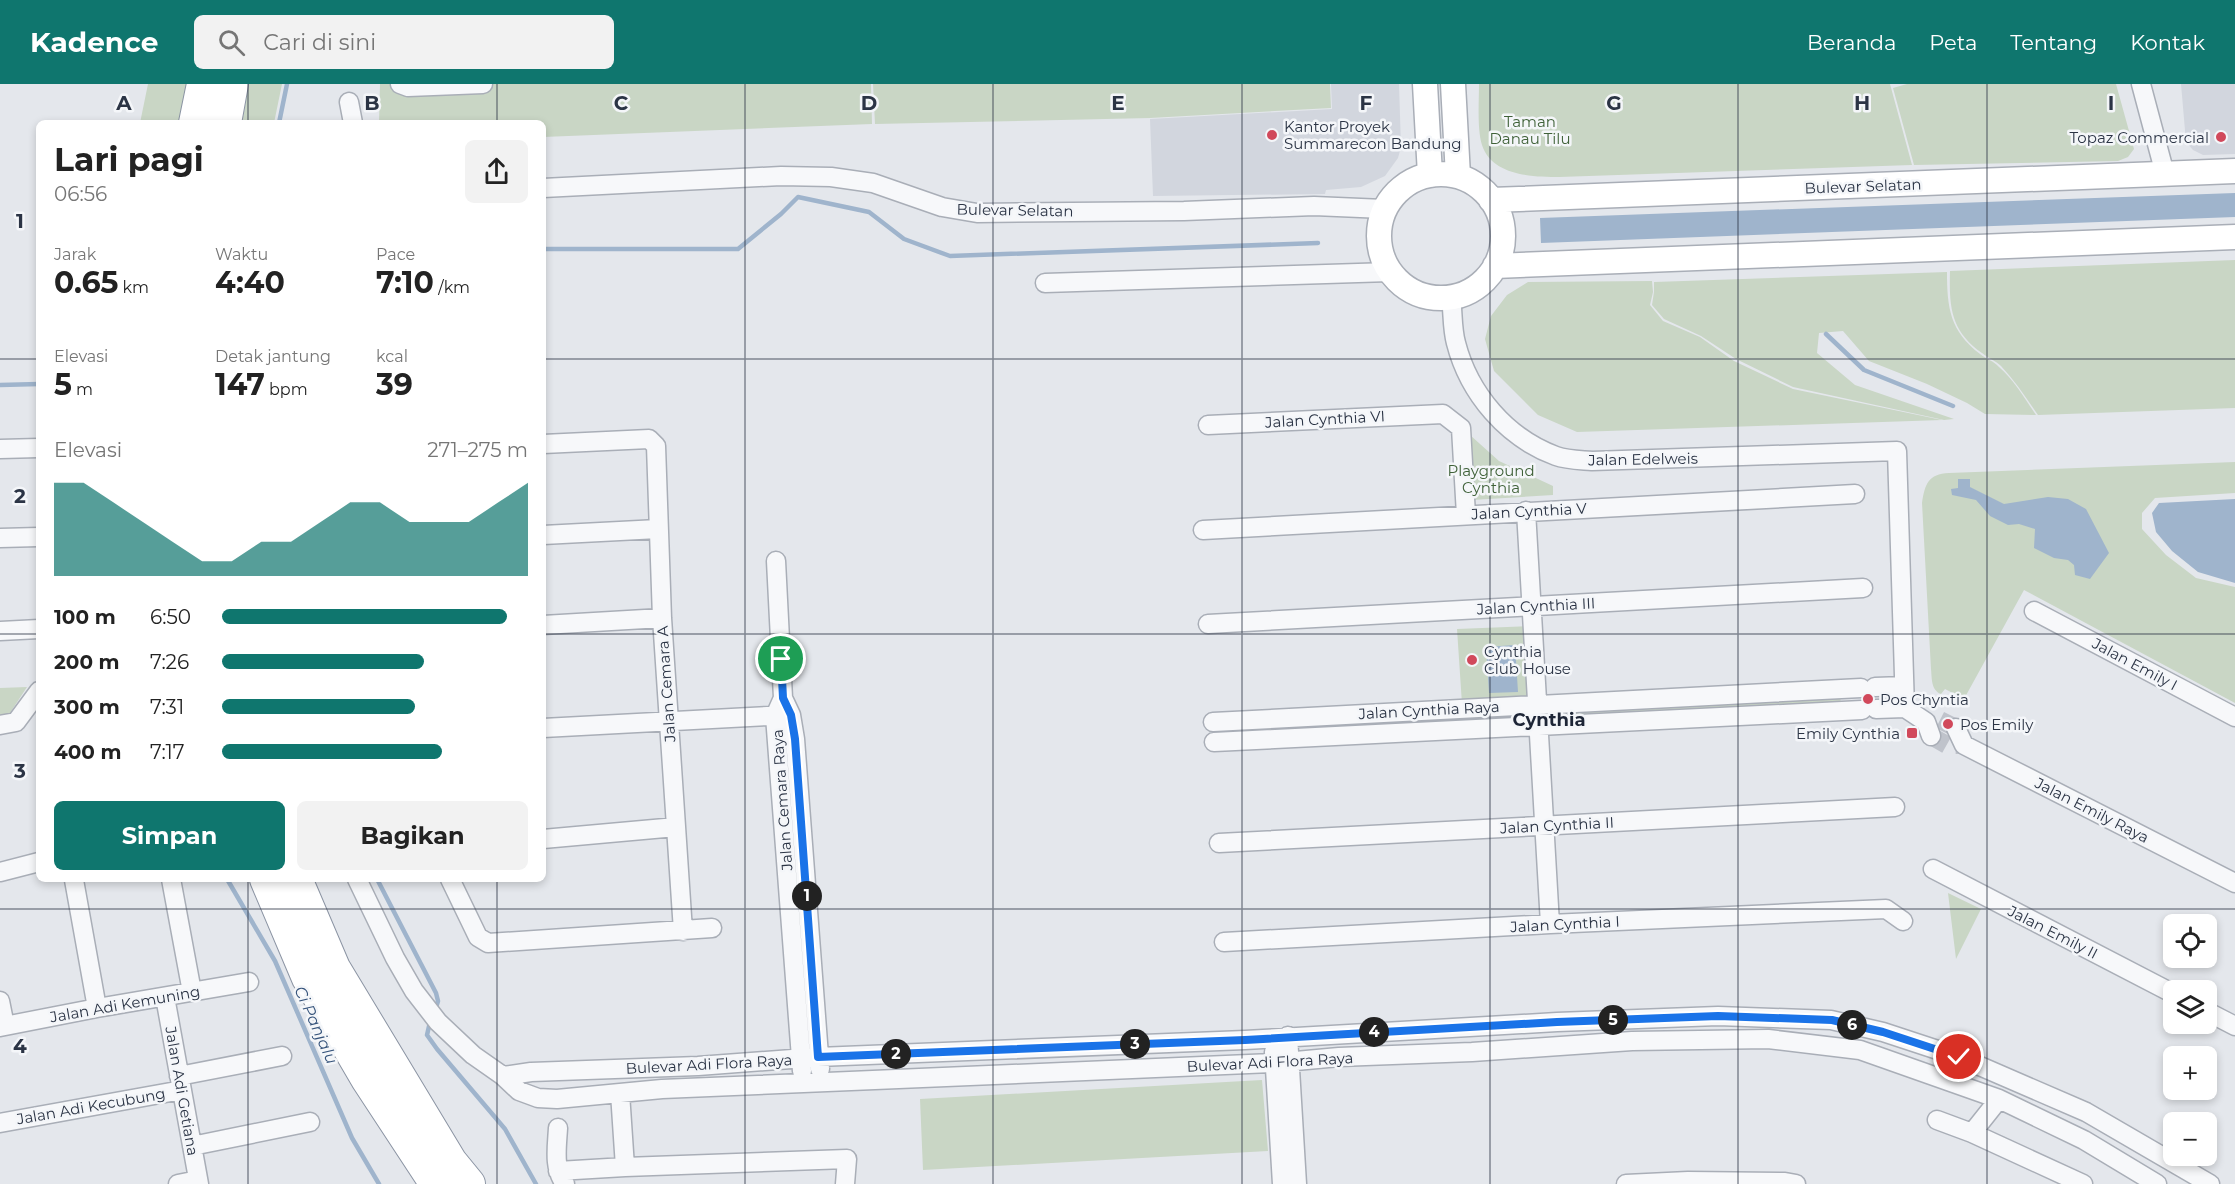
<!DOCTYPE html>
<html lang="id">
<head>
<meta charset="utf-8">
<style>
	body { margin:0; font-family:Montserrat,sans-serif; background:#f2f2f2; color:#222; height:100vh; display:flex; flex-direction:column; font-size:22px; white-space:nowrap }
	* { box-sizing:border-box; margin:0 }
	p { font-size:20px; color:#767676 }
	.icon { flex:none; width:33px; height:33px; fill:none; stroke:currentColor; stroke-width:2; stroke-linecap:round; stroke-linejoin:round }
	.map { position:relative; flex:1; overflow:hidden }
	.side { position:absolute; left:36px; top:36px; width:510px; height:762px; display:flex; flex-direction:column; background:#fff; border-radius:9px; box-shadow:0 3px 9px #0003 }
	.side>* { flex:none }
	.fabs { position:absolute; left:2163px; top:830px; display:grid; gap:12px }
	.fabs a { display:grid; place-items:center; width:54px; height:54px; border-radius:9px; background:#fff; box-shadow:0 3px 9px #0003; font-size:30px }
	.pin { position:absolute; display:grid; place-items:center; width:51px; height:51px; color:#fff; margin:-26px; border:3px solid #fff; border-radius:50%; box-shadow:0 2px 6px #0007 }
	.km { position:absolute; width:30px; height:30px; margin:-15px; border-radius:50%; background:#222; color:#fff; font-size:16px; line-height:30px; text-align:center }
	.round { display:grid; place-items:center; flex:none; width:63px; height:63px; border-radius:9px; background:#f2f2f2 }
	.head { display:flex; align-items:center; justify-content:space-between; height:102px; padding:0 18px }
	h1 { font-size:33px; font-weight:700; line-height:45px }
	.metrics { display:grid; grid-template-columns:repeat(3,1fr); gap:9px; height:102px; padding:6px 18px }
	.metrics div { display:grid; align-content:center }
	.metrics b { font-size:30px; font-weight:700 }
	.metrics small { font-size:16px; font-weight:400 }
	.metrics p { font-size:16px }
	.chart { height:168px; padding:12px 18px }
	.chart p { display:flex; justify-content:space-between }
	.chart svg { width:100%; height:108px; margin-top:6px; fill:#0f766e; opacity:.7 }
	.cta { display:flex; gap:12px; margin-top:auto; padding:12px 18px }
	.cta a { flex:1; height:69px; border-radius:9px; background:#0f766e; color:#fff; font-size:24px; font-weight:700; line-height:69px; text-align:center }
	.cta a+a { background:#f2f2f2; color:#222 }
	ul { padding:0 18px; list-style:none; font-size:20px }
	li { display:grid; grid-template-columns:96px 72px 1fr; align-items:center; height:45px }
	li i { height:15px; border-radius:8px; background:#0f766e }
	header { display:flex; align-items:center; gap:36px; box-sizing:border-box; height:84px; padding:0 30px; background:#0f766e; color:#fff }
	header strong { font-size:28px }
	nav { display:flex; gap:33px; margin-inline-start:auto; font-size:21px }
	.search { width:420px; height:54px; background:#f2f2f2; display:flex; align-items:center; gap:15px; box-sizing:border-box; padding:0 21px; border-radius:9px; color:#767676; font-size:22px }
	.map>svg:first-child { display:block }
	.built { fill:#d2d6de }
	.green { fill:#c9d6c5 }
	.water { fill:#9fb4cc }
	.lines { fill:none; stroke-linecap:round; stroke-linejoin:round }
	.stream { stroke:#9fb4cc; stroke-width:4.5 }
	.minor-tunnel { stroke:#bfc3cb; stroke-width:18; stroke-dasharray:18 9; stroke-linecap:butt }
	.minor-casing { stroke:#a9aeb7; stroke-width:21 }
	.secondary-casing { stroke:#a9aeb7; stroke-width:27 }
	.motorway-casing { stroke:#8b94a3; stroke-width:34 }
	.minor { stroke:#f7f8fa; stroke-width:18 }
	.secondary { stroke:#fff; stroke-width:24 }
	.motorway { stroke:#fff; stroke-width:32 }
	.route-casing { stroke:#fff; stroke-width:12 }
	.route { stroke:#1a73e8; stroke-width:8 }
	.grid { fill:none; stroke:#2b3445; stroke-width:1.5; stroke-opacity:0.55 }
	.poi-dot { fill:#d1495b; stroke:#f4f6f9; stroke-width:2 }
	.labels { text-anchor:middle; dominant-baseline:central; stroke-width:5; stroke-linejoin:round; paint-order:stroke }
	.park-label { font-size:15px; fill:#3f6138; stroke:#f4f6f9 }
	.poi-label { font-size:15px; fill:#2b3445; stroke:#f4f6f9; text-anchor:start }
	.street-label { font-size:15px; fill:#2b3445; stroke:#f4f6f9 }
	.water-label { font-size:16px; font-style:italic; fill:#34527a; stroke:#f4f6f9 }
	.quarter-label { font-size:18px; font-weight:bold; fill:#1d2536; stroke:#f4f6f9 }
	.grid-label { font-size:20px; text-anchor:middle; font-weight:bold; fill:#2b3445; stroke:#f4f6f9; stroke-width:5; stroke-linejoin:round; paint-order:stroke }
</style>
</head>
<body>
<header>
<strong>Kadence</strong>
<div class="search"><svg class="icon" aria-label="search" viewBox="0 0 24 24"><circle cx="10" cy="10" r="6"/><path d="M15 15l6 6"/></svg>Cari di sini</div>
<nav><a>Beranda</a><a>Peta</a><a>Tentang</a><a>Kontak</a></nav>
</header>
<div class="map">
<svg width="2235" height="1100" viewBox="0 0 2235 1100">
	<rect width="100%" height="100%" fill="#e4e7ec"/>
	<path class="built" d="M1331,0h68l2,63 -3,11 -13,18 -24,11 -35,3 -1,4 -172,2 -3,-77 182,-10z
		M2181,0h54v70l-32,1 -10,-5 -7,-8z"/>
	<path class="green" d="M148,0h41l-8,39h-41z
		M249,0h33l-8,39h-32z
		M380,0h491l1,40 -329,13v-14h-164z
		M873,0h457l1,24 -181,10 -275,6z
		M1479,0h411l22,81 -353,12c-26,0 -67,-1 -77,-32 -5,-16 -3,-44 -3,-61z
		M1907,0h209l18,65 -6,8 -10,4 -204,4 -21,-77z
		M2235,176v148l-197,7c-11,-16 -23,-34 -37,-49 -5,-5 -13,-8 -19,-13 -31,-22 -33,-45 -32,-82z
		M1947,188c0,36 3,59 33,82 6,5 14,7 19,13 15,13 26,32 37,48l-51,-1 -18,-11 -40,-19 -58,-23 -26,-30 -24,2 -2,20 38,32 99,34 -10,1 -151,-33 -57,-28 -35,-23 -37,-17 -12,-14 2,-13v-10z
		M1652,197l1,11 -3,13 13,16 37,16 34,24 59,28 149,31 -365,12 -39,-17 -44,-44 -9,-32 6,-23 16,-21 21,-13z
		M1470,351l29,26 54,25v9l-81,5z
		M2235,378v31l-80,5 -13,15v16l24,26 30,23 39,9v116l-211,-113 -60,109 -19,-10 -4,5c-10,-4 -9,-15 -10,-25l-9,-166c3,-19 6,-29 27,-30z
		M1530,542l4,75 -72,3 -5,-75z
		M27,603l-19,29 -8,2v-30z
		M1840,609l1,14 -300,16v-14z
		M1534,625l1,14 -318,17 -1,-14z
		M1948,809l33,16 -25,50z
		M1262,996l6,71 -345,19 -3,-71z"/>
	<path class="water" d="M2235,109v24l-694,26 -1,-25z
		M1958,395h12v8l34,17 44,-7 20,2 18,10 23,44 -19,26 -15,-4 -1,-10 -6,-5 -14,-2 -20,-10 1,-19 -16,-5 -11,1 -18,-9 -14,-16 -24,-5 -1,-6 7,-1z
		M2235,415v84l-37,-11 -26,-21 -16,-19 -4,-19 7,-10z
		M1515,561l3,47 -29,1 -3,-46z"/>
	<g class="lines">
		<path class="stream" d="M279,39l8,-39
			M543,165h195l43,-35 17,-17 71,15 35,27 46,17 368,-13
			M1826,250l38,36 89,36
			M0,301l39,-1
			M227,795l48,82 77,177 27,46
			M377,795l59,114 2,8 -3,10
			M430,938l-3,13 10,14 68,80 31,55"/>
		<path class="minor-tunnel" d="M1940,636l16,8
			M1931,652l16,9h17"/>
		<g class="minor-casing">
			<path id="minor" d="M400,0l8,3 75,-3
				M2141,0l24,90
				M349,18l4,21
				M543,104l238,-12 50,1 42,6 69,24 35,6 207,-2 130,-5 70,3
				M1045,199l345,-11
				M1451,213c2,15 1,32 5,46 13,51 51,95 100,113 11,4 25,4 36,5l305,-10 8,257
				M1208,341l235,-11 18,14 5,87
				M543,360l106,-5 7,7 6,172 21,313
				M0,365l39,-1
				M1526,427l24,413
				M1203,446l652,-36
				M543,451l115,-6
				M0,454l39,-1
				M776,477l7,137 8,17 4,24 25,330
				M2034,527l201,106
				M1208,540l655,-36
				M543,541l119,-7
				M0,547l39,-2
				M1875,603l29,-1
				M783,614l-8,18 27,355
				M1905,624l21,14 5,14
				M1876,625l29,-1
				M1213,638l648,-34
				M0,641l16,-3 23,-31
				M543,644l243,-13
				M1956,644l8,17 271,138
				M1214,658l648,-32
				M543,755l133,-12
				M1219,759l676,-36
				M1933,785l241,125
				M0,788l39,-10
				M171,795l21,113
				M357,795l38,79 19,33 24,31 35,33 30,21 16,15 19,7 19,1 105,-10 612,-26 65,-6 133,-5 160,-11 136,-2 92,11 139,49 85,41 73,44
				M450,795l28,58 10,6 224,-15
				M74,796l23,128
				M1224,858l326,-18 336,-15 17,12
				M165,913l34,187
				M0,917l5,25
				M2206,927l29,15
				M0,943l97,-19 152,-26
				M1288,952l9,148
				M1274,968l8,132
				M179,992l103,-20
				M503,992l28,-4 167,-6 120,-9 427,-17 312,-18 161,-6 113,4 52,12 76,25 127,55 124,72
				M1999,1015l-27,34 111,51
				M1937,1036l35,13
				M0,1039l182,-33
				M558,1044c-1,19 -5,40 7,56
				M192,1062l118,-24
				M625,1083l222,-8 -2,25
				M558,1087l67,-4 -5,-74
				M178,1100l20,-4
				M1626,1100l62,-3 97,1 11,2"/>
		</g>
		<g class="secondary-casing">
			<path id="secondary" d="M1425,0l5,91
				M1453,0l5,92
				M1379 152a62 62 0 1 1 124 0a62 62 0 1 1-124 0Z
				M1491,116l744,-29
				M1495,182l740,-29"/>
		</g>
		<g class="motorway-casing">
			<path id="motorway" d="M195,39l8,-39
				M225,39l7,-39
				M266,795l42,99 59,101 69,105
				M296,795l38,89 117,194 18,22"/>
		</g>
		<use href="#minor" class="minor"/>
		<use href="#secondary" class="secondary"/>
		<use href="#motorway" class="motorway"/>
	</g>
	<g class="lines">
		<g class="route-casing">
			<path id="route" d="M781,575l2,39 8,17 4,24 23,318 427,-17 312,-18 161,-6 114,4 51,12 76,25"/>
		</g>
		<use href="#route" class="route"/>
	</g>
	<path class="grid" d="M248,0v39M497,0v39M745,0v1100M993,0v1100M1242,0v1100M1490,0v1100M1738,0v1100M1987,0v1100M0,275h39M543,275h1692M0,550h39M543,550h1692M248,795v305M497,795v305M0,825h2235"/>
	<g class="poi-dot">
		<circle cx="1272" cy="51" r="6"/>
		<circle cx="2221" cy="53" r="6"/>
		<circle cx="1472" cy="576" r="6"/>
		<circle cx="1868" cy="615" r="6"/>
		<circle cx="1948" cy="640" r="6"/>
		<rect x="1906" y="643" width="12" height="12" rx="3"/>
	</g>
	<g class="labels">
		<g class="park-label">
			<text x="1530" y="37">Taman<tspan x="1530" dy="17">Danau Tilu</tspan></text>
			<text x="1491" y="386">Playground<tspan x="1491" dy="17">Cynthia</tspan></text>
		</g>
		<g class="poi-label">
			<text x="1284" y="42">Kantor Proyek<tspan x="1284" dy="17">Summarecon Bandung</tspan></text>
			<text x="2209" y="53" text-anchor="end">Topaz Commercial</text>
			<text x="1484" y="567">Cynthia<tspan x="1484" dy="17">Club House</tspan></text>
			<text x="1880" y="615">Pos Chyntia</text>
			<text x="1960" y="640">Pos Emily</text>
			<text x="1900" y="649" text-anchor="end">Emily Cynthia</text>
		</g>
		<g class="street-label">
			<text transform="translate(1863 102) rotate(-2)">Bulevar Selatan</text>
			<text transform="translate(1015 126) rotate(1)">Bulevar Selatan</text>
			<text transform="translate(1325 335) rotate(-3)">Jalan Cynthia VI</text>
			<text transform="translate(1643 375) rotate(-1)">Jalan Edelweis</text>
			<text transform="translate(1529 427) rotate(-3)">Jalan Cynthia V</text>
			<text transform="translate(1536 522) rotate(-3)">Jalan Cynthia III</text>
			<text transform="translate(2135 580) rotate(28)">Jalan Emily I</text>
			<text transform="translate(666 600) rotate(-94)">Jalan Cemara A</text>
			<text transform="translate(1429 626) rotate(-3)">Jalan Cynthia Raya</text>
			<text transform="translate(782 716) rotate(-94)">Jalan Cemara Raya</text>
			<text transform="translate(2092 726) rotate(27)">Jalan Emily Raya</text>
			<text transform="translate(1557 741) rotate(-3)">Jalan Cynthia II</text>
			<text transform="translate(1565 840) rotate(-3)">Jalan Cynthia I</text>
			<text transform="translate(2053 848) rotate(27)">Jalan Emily II</text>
			<text transform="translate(125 920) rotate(-10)">Jalan Adi Kemuning</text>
			<text transform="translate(1270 978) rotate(-3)">Bulevar Adi Flora Raya</text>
			<text transform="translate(709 980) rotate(-3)">Bulevar Adi Flora Raya</text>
			<text transform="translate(182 1007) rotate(80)">Jalan Adi Getiana</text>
			<text transform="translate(91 1022) rotate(-10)">Jalan Adi Kecubung</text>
		</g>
		<g class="water-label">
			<text transform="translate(316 941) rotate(66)">Ci Panjalu</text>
		</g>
		<g class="quarter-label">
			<text x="1549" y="636">Cynthia</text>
		</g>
	</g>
	<g class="grid-label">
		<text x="124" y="26">A</text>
		<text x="372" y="26">B</text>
		<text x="621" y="26">C</text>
		<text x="869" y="26">D</text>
		<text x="1118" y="26">E</text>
		<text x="1366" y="26">F</text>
		<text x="1614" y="26">G</text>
		<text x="1862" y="26">H</text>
		<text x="2111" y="26">I</text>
		<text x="20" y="144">1</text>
		<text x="20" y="419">2</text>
		<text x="20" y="694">3</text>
		<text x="20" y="969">4</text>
	</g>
</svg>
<div class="fabs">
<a><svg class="icon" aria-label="locate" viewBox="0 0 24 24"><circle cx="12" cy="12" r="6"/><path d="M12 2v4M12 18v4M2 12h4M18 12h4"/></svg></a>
<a><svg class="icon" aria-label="layers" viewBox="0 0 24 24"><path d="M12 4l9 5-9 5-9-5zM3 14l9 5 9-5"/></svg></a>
<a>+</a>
<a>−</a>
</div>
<div class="pin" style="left:781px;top:575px;background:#1e9e55"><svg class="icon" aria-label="arrive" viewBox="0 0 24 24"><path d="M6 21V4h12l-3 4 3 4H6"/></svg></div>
<div class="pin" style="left:1959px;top:973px;background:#d93025"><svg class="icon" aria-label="check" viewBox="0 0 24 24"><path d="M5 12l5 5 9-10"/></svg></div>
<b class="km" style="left:807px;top:812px">1</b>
<b class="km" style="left:896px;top:970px">2</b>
<b class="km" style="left:1135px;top:960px">3</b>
<b class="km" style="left:1374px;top:948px">4</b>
<b class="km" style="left:1613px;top:936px">5</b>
<b class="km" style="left:1852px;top:941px">6</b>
<section class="side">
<div class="head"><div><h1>Lari pagi</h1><p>06:56</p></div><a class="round"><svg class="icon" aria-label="share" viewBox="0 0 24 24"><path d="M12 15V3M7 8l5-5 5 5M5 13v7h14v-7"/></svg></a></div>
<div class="metrics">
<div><p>Jarak</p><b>0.65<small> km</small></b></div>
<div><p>Waktu</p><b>4:40</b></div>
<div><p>Pace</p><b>7:10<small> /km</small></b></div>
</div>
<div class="metrics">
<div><p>Elevasi</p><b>5<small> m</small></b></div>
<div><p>Detak jantung</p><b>147<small> bpm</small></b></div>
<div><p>kcal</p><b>39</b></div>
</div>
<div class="chart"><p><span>Elevasi</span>271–275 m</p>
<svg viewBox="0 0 160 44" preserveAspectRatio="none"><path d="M0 44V6L10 6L20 14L30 22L40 30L50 38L60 38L70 30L80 30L90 22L100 14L110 14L120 22L130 22L140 22L150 14L160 6V44z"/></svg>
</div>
<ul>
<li><b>100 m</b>6:50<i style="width:93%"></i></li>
<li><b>200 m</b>7:26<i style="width:66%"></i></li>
<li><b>300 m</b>7:31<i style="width:63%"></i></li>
<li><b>400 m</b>7:17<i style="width:72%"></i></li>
</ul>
<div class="cta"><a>Simpan</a><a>Bagikan</a></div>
</section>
</div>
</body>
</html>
